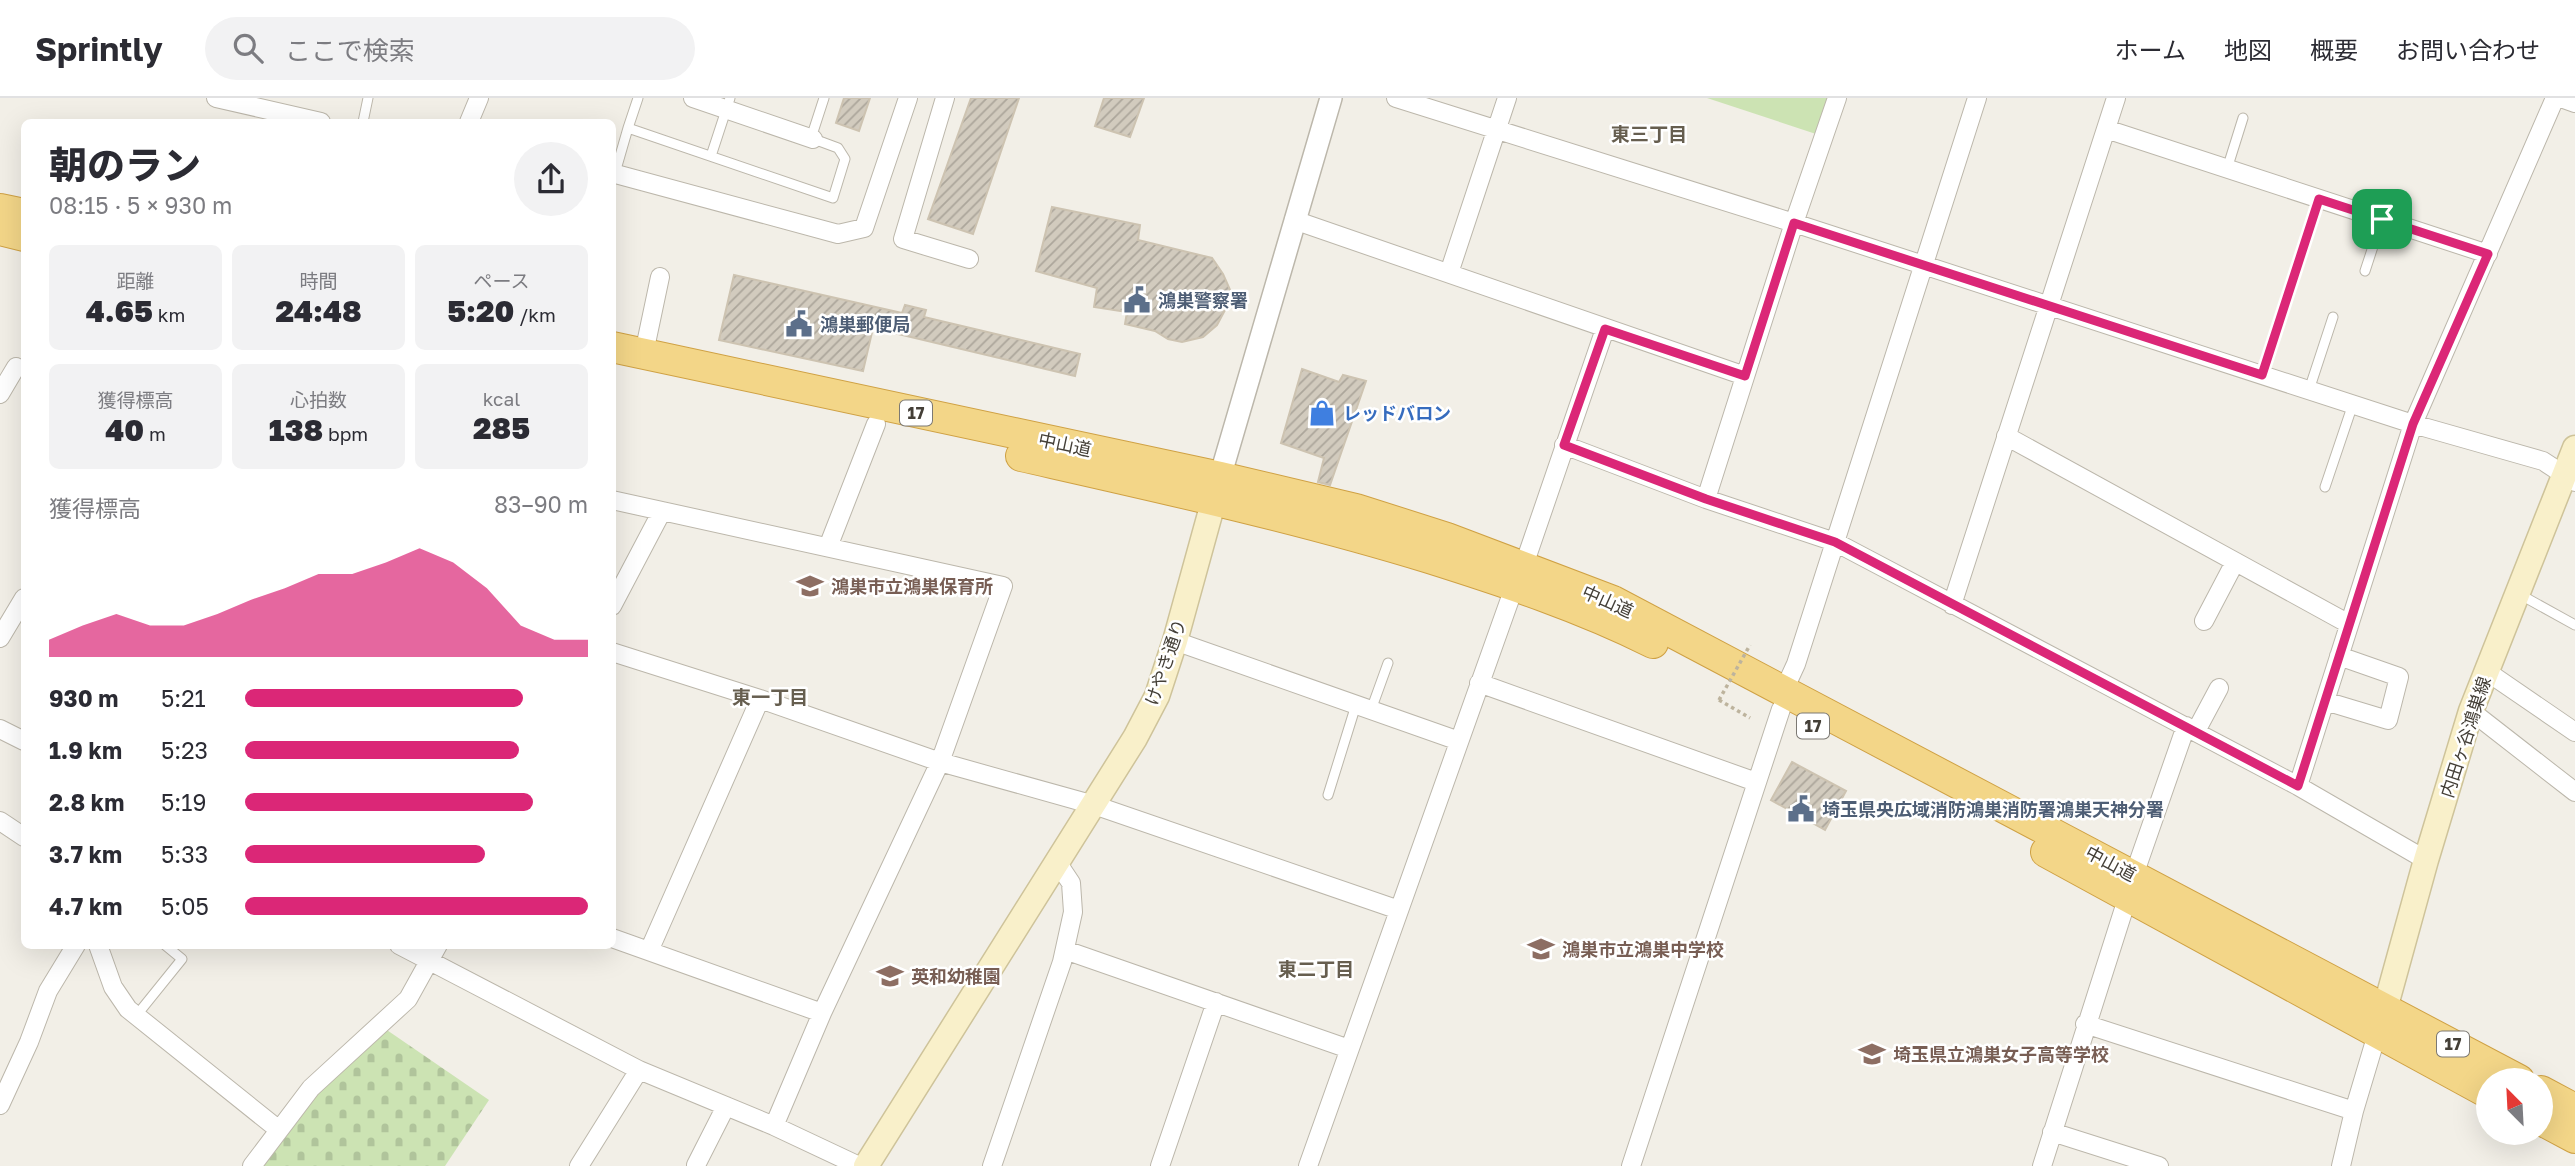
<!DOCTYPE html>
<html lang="ja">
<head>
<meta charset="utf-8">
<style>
	body { margin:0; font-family:"Golos Text","Noto Sans JP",sans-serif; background:#f2f2f3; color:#2b2b33; height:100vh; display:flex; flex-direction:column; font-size:26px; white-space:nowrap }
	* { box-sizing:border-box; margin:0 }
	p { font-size:23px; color:#7c7c81 }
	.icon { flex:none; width:38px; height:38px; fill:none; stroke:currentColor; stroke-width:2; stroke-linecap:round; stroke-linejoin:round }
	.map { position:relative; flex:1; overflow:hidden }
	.sheet { position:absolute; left:21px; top:21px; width:595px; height:830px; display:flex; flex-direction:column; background:#fff; border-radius:10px; box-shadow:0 7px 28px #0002 }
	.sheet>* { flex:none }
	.needle { width:46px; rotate:336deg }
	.controls { position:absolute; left:2476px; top:970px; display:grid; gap:14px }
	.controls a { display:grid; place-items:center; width:77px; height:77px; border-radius:50%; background:#fff; box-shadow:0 7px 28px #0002; font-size:35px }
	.pin { position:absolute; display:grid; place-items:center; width:60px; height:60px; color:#fff; margin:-30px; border-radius:14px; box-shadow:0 4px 10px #0006 }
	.round { display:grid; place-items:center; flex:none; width:74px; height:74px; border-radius:37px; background:#f2f2f3 }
	.head { display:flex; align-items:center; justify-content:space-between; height:119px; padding:0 28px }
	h1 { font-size:38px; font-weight:800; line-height:52px }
	.figures { display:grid; grid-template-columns:repeat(3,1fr); gap:10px; height:119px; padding:7px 28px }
	.figures div { display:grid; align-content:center; border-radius:10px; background:#f2f2f3; text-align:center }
	.figures b { font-size:30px; font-weight:800 }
	.figures small { font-size:19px; font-weight:400 }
	.figures p { font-size:19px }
	.chart { height:196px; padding:14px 28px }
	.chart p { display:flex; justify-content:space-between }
	.chart svg { width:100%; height:126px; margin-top:7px; fill:#db2777; opacity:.7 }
	ul { padding:0 28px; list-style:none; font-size:23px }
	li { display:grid; grid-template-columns:112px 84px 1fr; align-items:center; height:52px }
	li i { height:18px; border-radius:9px; background:#db2777 }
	header { display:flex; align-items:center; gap:42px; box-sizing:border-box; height:98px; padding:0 35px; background:#fff; border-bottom:2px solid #e1e1e2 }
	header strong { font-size:33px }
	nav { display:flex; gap:38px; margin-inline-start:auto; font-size:24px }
	.search { width:490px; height:63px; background:#f2f2f3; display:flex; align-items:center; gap:18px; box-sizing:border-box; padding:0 24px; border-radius:38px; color:#7c7c81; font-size:26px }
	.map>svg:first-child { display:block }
	.green { fill:#cce3b3 }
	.cemetery { fill:url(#cemetery-stones) }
	.building { fill:url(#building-hatch); stroke:#cdc3b1; stroke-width:2 }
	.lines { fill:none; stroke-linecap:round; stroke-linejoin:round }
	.service-casing { stroke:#bcb7ab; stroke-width:11 }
	.minor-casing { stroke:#bcb7ab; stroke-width:20 }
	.tertiary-casing { stroke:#bcb7ab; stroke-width:24 }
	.secondary-casing { stroke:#cec39a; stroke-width:27 }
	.trunk-casing { stroke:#cfa144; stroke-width:32 }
	.path { stroke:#bdb39d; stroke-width:3.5; stroke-dasharray:3.5 3.5; stroke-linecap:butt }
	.service { stroke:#fff; stroke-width:9 }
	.minor { stroke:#fff; stroke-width:18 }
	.tertiary { stroke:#fff; stroke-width:21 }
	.secondary { stroke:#f9f0ca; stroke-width:24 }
	.trunk { stroke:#f3d688; stroke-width:30 }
	.path-bridge { stroke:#bdb39d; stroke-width:3.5; stroke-dasharray:3.5 3.5; stroke-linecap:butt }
	.route-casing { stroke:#fff; stroke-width:14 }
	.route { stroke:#db2777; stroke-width:9 }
	.labels { text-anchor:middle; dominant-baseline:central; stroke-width:5; stroke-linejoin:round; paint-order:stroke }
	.shield { fill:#fff; stroke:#7c7973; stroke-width:2 }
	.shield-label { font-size:16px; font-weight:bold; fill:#443f37 }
	.service-label { font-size:18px; font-weight:bold; fill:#4e5e75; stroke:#fff; text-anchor:start }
	.shop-label { font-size:18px; font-weight:bold; fill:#366cbe; stroke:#fff; text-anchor:start }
	.street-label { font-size:18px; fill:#443f37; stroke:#fff }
	.education-label { font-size:18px; font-weight:bold; fill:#785e54; stroke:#fff; text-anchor:start }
	.neighbourhood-label { font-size:19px; font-weight:bold; fill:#665e4f; stroke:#fff }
</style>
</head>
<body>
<header>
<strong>Sprintly</strong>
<div class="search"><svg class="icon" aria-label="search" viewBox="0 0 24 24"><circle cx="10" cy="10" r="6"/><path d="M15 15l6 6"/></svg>ここで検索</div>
<nav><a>ホーム</a><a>地図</a><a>概要</a><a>お問い合わせ</a></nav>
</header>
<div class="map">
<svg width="2575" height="1068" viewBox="0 0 2575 1068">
	<defs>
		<pattern id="cemetery-stones" width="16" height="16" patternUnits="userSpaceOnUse" patternTransform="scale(1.75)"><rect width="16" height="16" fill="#cce3b3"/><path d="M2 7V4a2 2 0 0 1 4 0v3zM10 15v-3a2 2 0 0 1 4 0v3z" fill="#b0c49b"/></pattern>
		<pattern id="building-hatch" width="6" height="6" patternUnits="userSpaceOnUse" patternTransform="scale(1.75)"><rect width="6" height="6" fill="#d2cbbe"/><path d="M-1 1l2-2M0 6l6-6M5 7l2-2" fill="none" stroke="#aca69b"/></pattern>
	</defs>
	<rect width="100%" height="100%" fill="#f2efe7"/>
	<path class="green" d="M1707,0h124l-12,37z"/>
	<path class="cemetery" d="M381,928l108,74 -44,66h-193l59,-78z"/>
	<path class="building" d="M844,0h26l-11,33 -23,-8z
		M971,0h48l-46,136 -45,-15z
		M1104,0h40l-14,39 -35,-11z
		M1052,109l88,18 -2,15 74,18 11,16 8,18 -5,16 -9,17 -14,12 -21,5 -14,-3 -13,-8 -30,-7 2,-12 -33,-5 3,-19 -61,-17z
		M734,177l168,38 3,-8 21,5 -2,7 156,37 -5,22 -202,-48 -10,43 -144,-31z
		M1302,271l37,13 4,-7 23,6 -36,104 -12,-3 6,-24 -43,-15z
		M1792,664l54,29 -21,39 -54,-30z"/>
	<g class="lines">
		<g class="service-casing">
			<path id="service" d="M363,24l5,-24
				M628,30l10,-30
				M711,58l19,-58
				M2227,71l16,-51
				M615,75l13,-45 205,70 12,-39 -7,-11 -27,-10 13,-40
				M2365,173l17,-52
				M2262,277l57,-176
				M2309,292l24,-73
				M2325,389l28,-83
				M2519,496l56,31
				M1371,612l17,-47
				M1328,697l28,-90
				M136,918l46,-57 -17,-14"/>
		</g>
		<g class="minor-casing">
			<path id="minor" d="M216,0l105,24
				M693,0l120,41
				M945,0l-42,141 66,20
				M1396,0l398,125 619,201 130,37 32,21
				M2561,0l14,5
				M469,24l10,-24
				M2106,31l382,125
				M612,75l226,61 26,-6 44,-130
				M1294,122l451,156
				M1449,175l58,-175
				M644,255l16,-76
				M0,296l16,-27
				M2006,338l343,188
				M1564,347l142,54 129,43 463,244 128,74
				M1706,401l88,-276 43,-125
				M612,402l391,86 -63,176 -118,251 -48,113
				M828,449l48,-123
				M1524,467l81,-236
				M1952,507l164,-507
				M612,508l50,-95
				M2204,523l31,-59
				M0,540l24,-40
				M1175,543l284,100
				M612,554l148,47 180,63 154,43 305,105
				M2486,573l89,61
				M1479,585l277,99
				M1784,592l12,-26 181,-566
				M2325,603l63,19 11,-43 -60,-21
				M2471,613l104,81
				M0,631l24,12
				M2196,633l23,-43
				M2298,688l115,-362 142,-326
				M0,723l24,16
				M2134,777l52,-149
				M612,840l210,75
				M98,847l15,42 15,22 151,121
				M399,847l240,125 135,56 85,40
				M1065,852l284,99
				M649,853l111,-252
				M2085,926l269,87
				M0,1007l29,-63 19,-51 28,-46
				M2052,1034l107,34
				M696,1067l30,-59
				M252,1068l59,-78 97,-89 30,-54
				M579,1068l60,-96
				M992,1068l70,-204 11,-50 -2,-29 -14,-21
				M1160,1068l56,-164
				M1308,1068l207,-581
				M1631,1068l150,-457
				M2042,1068l86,-270
				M2341,1068l13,-55 23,-77"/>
		</g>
		<g class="tertiary-casing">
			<path id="tertiary" d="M1220,379l111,-379"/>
		</g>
		<g class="secondary-casing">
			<path id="secondary" d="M2380,929l46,-167 45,-149 104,-263
				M866,1068l269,-428 22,-42 18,-55 43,-156"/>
		</g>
		<g class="trunk-casing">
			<path id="trunk" d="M0,111l24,5
				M0,132l24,6
				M612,249l608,130 136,32 91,29 166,63 906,479
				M1021,358c137,31 274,61 408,102 76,24 152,49 224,85
				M2046,754l442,241
				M2541,993l34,18
				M2541,1022l34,18"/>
		</g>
		<path class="path" d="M1719,602l31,18"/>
		<use href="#service" class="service"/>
		<use href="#minor" class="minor"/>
		<use href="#tertiary" class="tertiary"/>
		<use href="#secondary" class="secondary"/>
		<use href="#trunk" class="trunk"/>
		<path class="path-bridge" d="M1719,602l31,-55"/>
	</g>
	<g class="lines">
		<g class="route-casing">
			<path id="route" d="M2319,101l169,55 -75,170 -115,362 -463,-244 -129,-43 -142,-54 41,-116 140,47 49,-153 468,152z"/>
		</g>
		<use href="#route" class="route"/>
	</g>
	<defs>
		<g id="civic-bare" transform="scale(2.1)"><path d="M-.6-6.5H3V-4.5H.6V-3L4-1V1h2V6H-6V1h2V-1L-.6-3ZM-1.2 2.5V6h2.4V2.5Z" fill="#5c6f8a" stroke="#fff" stroke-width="2.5" paint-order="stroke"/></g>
		<g id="shop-bare" transform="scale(2.1)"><path d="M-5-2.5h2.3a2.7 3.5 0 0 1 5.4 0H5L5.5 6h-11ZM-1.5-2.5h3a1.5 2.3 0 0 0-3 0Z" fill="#3f7fe0" stroke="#fff" stroke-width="2.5" paint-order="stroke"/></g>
		<g id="school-bare" transform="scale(2.1)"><path d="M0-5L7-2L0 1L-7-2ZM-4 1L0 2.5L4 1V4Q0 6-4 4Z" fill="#8d6e63" stroke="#fff" stroke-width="2.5" paint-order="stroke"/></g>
	</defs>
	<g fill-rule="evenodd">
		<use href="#civic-bare" x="1137" y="202"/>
		<use href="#civic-bare" x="799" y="226"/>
		<use href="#shop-bare" x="1322" y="315"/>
		<use href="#school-bare" x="810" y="488"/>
		<use href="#civic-bare" x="1801" y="711"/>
		<use href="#school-bare" x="1541" y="851"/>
		<use href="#school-bare" x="890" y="878"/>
		<use href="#school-bare" x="1872" y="956"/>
	</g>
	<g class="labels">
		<g class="shield">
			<rect x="900" y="302.5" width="32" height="25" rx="5"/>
			<rect x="1797" y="615.5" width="32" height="25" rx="5"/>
			<rect x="2437" y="933.5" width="32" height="25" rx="5"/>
		</g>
		<g class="shield-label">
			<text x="916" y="315">17</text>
			<text x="1813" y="628">17</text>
			<text x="2453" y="946">17</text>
		</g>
		<g class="service-label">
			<text x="1158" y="202">鴻巣警察署</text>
			<text x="820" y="226">鴻巣郵便局</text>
			<text x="1822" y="711">埼玉県央広域消防鴻巣消防署鴻巣天神分署</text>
		</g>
		<g class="shop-label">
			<text x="1343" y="315">レッドバロン</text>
		</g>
		<g class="street-label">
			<text transform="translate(1065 346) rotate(12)">中山道</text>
			<text transform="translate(1608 503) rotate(24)">中山道</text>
			<text transform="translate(1165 564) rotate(-71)">けやき通り</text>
			<text transform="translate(2465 639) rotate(-72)">内田ヶ谷鴻巣線</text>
			<text transform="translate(2111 765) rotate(28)">中山道</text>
		</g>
		<g class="education-label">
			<text x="831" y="488">鴻巣市立鴻巣保育所</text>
			<text x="1562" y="851">鴻巣市立鴻巣中学校</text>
			<text x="911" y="878">英和幼稚園</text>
			<text x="1893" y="956">埼玉県立鴻巣女子高等学校</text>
		</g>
		<g class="neighbourhood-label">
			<text x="1649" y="35">東三丁目</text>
			<text x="770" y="598">東一丁目</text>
			<text x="1316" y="870">東二丁目</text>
		</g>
	</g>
</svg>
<div class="controls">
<a><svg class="needle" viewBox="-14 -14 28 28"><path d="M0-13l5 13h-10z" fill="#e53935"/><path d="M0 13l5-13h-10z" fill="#7c7c81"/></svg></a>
</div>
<div class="pin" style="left:2382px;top:121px;background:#1e9e55"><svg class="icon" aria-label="arrive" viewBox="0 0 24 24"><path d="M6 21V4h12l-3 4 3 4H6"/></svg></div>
<section class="sheet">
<div class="head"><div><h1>朝のラン</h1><p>08:15 · 5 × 930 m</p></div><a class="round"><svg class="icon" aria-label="share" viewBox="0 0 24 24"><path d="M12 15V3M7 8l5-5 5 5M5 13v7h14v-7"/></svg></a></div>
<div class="figures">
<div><p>距離</p><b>4.65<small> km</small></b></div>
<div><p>時間</p><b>24:48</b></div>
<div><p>ペース</p><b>5:20<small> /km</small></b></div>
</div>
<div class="figures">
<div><p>獲得標高</p><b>40<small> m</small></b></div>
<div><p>心拍数</p><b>138<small> bpm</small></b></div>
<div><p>kcal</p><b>285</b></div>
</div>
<div class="chart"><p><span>獲得標高</span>83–90 m</p>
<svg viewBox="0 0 160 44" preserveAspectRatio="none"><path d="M0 44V38L10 33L20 29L30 33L40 33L50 29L60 24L70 20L80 15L90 15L100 11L110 6L120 11L130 20L140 33L150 38L160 38V44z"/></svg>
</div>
<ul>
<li><b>930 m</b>5:21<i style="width:81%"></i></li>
<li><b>1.9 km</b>5:23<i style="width:80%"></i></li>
<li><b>2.8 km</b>5:19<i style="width:84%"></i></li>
<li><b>3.7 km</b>5:33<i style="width:70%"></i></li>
<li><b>4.7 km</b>5:05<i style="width:100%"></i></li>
</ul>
</section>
</div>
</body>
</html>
